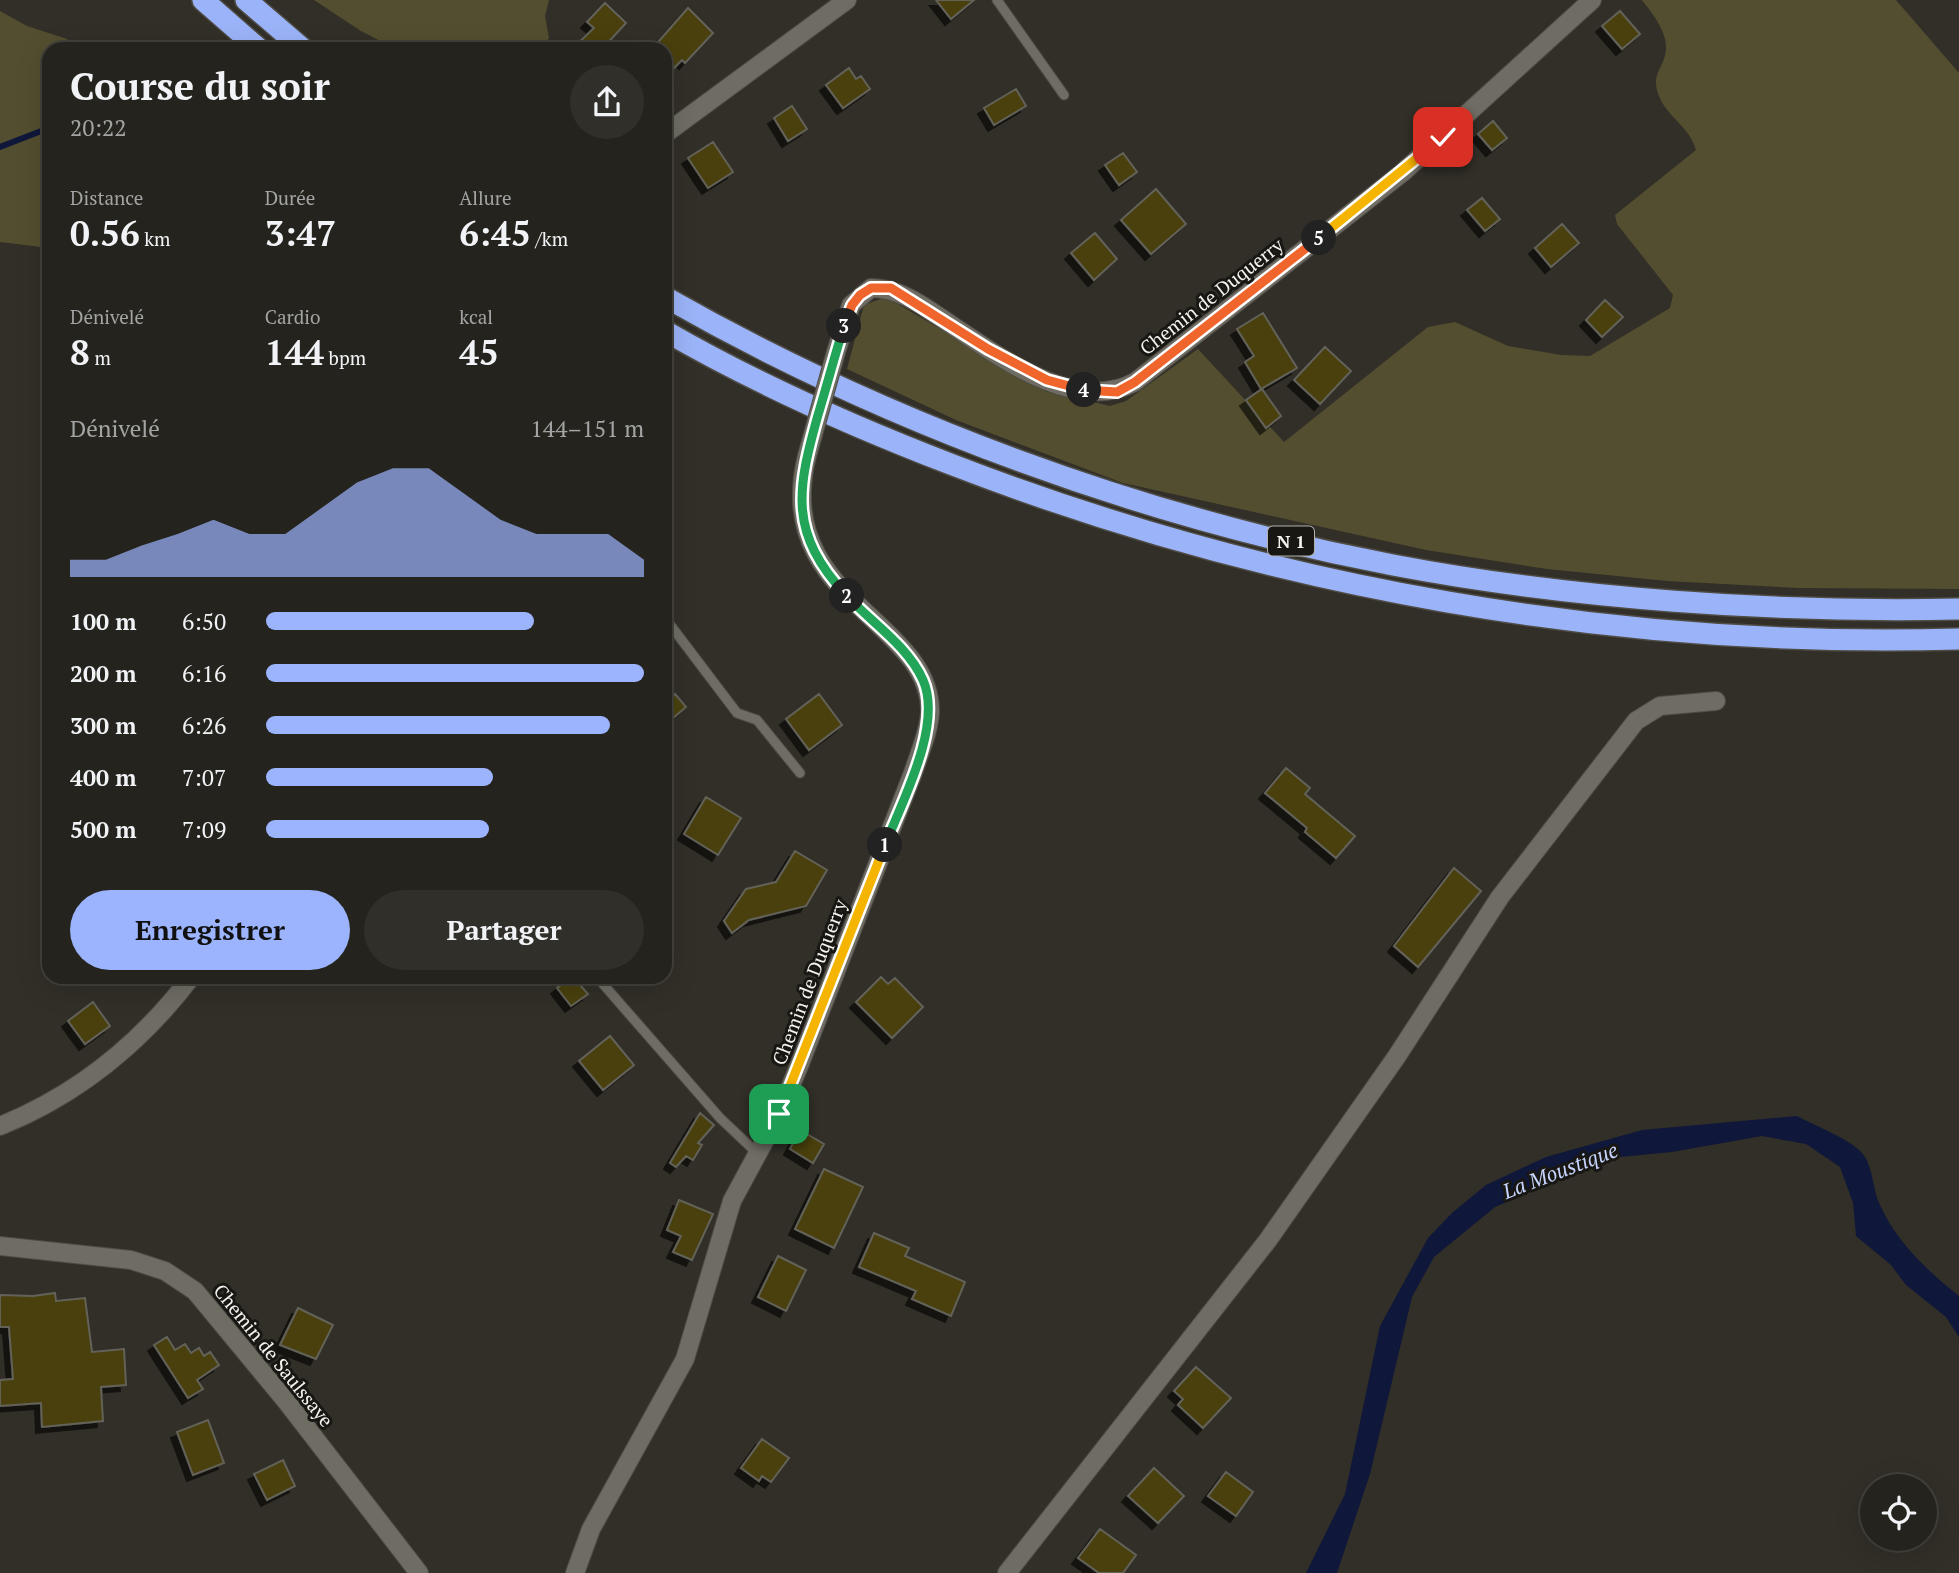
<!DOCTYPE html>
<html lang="fr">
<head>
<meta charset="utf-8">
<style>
	body { margin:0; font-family:"PT Serif",serif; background:#312f2a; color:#f1f3f6; height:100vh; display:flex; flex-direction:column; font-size:26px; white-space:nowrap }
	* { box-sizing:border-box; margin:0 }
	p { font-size:23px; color:#a3a4a4 }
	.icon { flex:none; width:38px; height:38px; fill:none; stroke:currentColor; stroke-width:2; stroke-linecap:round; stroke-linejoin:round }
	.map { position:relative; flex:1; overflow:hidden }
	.drawer { position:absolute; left:42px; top:42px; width:630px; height:942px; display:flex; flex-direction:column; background:#25231d; border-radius:21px; box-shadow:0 7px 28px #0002,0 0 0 2px #42403b }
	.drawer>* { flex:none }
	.controls { position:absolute; left:1860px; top:1474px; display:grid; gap:14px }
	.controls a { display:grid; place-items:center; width:77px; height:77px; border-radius:50%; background:#25231d; box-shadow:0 7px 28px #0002,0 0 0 2px #42403b; font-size:35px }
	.pin { position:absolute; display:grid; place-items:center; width:60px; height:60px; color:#fff; margin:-30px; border-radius:14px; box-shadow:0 4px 10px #0006 }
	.km { position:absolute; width:35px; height:35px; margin:-18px; border-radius:50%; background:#222; color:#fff; font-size:19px; line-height:35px; text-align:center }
	.round { display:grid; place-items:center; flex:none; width:74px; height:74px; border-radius:37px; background:#312f2a }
	.headline { display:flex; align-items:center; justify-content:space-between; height:119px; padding:0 28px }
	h1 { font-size:38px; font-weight:600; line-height:52px }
	.figures { display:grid; grid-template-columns:repeat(3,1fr); gap:10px; height:119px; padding:7px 28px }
	.figures div { display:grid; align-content:center }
	.figures b { font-size:35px; font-weight:600 }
	.figures small { font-size:19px; font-weight:400 }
	.figures p { font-size:19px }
	.chart { height:196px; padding:14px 28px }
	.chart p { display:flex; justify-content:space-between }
	.chart svg { width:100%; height:126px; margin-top:7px; fill:#9cb4fd; opacity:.7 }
	.action { display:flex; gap:14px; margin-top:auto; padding:14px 28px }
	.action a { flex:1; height:80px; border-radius:42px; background:#9cb4fd; color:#111; font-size:28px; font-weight:600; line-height:80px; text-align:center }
	.action a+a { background:#312f2a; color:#f1f3f6 }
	ul { padding:0 28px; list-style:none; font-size:23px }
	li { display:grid; grid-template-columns:112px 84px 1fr; align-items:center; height:52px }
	li i { height:18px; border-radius:9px; background:#9cb4fd }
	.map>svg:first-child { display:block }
	.green { fill:#544e30 }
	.water { fill:#0f173a }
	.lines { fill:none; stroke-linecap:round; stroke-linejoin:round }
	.stream { stroke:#0f173a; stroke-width:6 }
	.building { fill:#493f0e; stroke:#636259; stroke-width:2; filter:url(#shadow) }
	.lane-casing { stroke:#4e4c45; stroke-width:11 }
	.street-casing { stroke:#4e4c45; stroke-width:20 }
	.highway-casing { stroke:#4e4c45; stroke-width:24 }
	.lane { stroke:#6e6c63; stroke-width:9 }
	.street { stroke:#6e6c63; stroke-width:18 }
	.highway { stroke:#9bb3f8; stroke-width:21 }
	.street-bridge-casing { stroke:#4e4c45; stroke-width:20; stroke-linecap:butt }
	.street-bridge { stroke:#6e6c63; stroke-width:18 }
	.split-1-casing { stroke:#fff; stroke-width:14 }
	.split-2-casing { stroke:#fff; stroke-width:14 }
	.split-3-casing { stroke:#fff; stroke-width:14 }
	.split-4-casing { stroke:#fff; stroke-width:14 }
	.split-5-casing { stroke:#fff; stroke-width:14 }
	.split-6-casing { stroke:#fff; stroke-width:14 }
	.split-1 { stroke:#f5b400; stroke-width:9 }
	.split-2 { stroke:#22a559; stroke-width:9 }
	.split-3 { stroke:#22a559; stroke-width:9 }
	.split-4 { stroke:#f0652b; stroke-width:9 }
	.split-5 { stroke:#f0652b; stroke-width:9 }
	.split-6 { stroke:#f5b400; stroke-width:9 }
	.labels { text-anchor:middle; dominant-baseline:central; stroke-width:6; stroke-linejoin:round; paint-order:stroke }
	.shield { fill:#181713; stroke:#b2b1ac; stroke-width:2 }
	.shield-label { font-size:18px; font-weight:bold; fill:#f4f3ee }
	.street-label { font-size:19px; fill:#f4f3ee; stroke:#181713 }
	.water-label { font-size:21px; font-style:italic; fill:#c7d5fe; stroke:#181713 }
</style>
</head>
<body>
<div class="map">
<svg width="1959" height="1573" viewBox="0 0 1959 1573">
	<defs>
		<filter id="shadow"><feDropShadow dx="-6" dy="6" stdDeviation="0" flood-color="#0009"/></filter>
	</defs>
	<rect width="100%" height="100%" fill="#312f27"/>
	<path class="green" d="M314,0h235l-4,16 4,22 -8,11h-145l-35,-18z
		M1642,0h254l63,73v516l-160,-1 -132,-7 -120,-12 -121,-19 -303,-67 -167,-63 -109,-51 17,-64 22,-8 159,94 65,15 16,-5 72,-52 86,93 144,-115 27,-5 53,24 53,9 29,1 80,-48 3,-13 -56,-71 -2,-9 81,-65c-6,-23 -29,-33 -37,-54 -9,-23 5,-26 7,-47 1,-18 -14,-36 -24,-49z
		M0,11l27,15 40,13 6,10h-24v199l-49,-6z"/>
	<path class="water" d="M1797,1116c16,9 59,25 68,41 8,13 8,32 14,46 16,37 48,68 80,93v41l-13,-20 -40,-32 -15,-20 -35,-29 -3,-33 -13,-36 -34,-23 -44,-8 -90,16 -62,6 -115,49 -61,50 -22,40 -42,177 -33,99h-31l39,-79 35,-168 48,-88 24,-25 34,-28 60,-28 96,-27z"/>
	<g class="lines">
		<path class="stream" d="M0,147l49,-19"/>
	</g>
	<path class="building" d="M936,0h38l-23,19z
		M605,3l21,20 -24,26h-30l22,-21 -7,-6z
		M688,8l25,25 -28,30 -3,-3 -17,17v-28h-13z
		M1620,11l20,23 -18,15 -20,-23z
		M849,68l7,11 5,-3 9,13 -27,19 -17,-23z
		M1016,89l10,17 -32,19 -10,-17z
		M792,106l15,23 -19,12 -14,-23z
		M1493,121l14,17 -15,12 -14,-16z
		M713,142l20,30 -25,16 -20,-30z
		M1123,153l14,19 -18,13 -14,-20z
		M1156,189l30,35 -35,30 -30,-34z
		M1482,198l18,21 -15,12 -18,-21z
		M1562,224l17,19 -28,24 -16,-19z
		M1095,233l22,26 -23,21 -23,-27z
		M1605,300l18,17 -21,20 -16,-17z
		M1263,313l34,55 -36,21 -16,-27 9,-6 -17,-27z
		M1325,347l26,24 -31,33 -26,-24z
		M1262,389l19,27 -15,12 -20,-28z
		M675,694l11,13 -13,11 -8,-9v-6z
		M819,694l23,31 -33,25 -23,-31z
		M1286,768l24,20 -5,6 50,42 -19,22 -31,-26 2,-4 -42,-35z
		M706,797l35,21 -23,37 -34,-21z
		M795,851l32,19 -21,36 -57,14 -17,13 -8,-12 22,-32 30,-7z
		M1454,868l27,23 -63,76 -24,-21z
		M572,976l16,18 -17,12 -14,-18z
		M881,977l7,7 7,-6 28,29 -31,31 -36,-36z
		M93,1002l17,24 -25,18 -17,-23z
		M610,1036l24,29 -31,25 -24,-29z
		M700,1113l14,12 -16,18 4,2 -9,15 -7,-4 -10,11 -6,-4z
		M800,1130l24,14 -11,19 -23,-14z
		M824,1169l39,18 -29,61 -39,-19z
		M679,1200l34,14 -21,46 -19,-8 8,-16 -14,-6z
		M874,1233l35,15 -4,8 60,26 -14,34 -39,-17 4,-8 -57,-24z
		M778,1256l28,14 -20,41 -28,-14z
		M55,1293l1,8 29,-3 7,54 32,-3 2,36 -25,2 2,34 -61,6 -1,-24 -41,3v-26l13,-1 -4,-52h-9v-32l33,1z
		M298,1308l35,17 -17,34 -36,-14z
		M167,1337l8,13 10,-6 6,9 8,-5 5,8 6,-4 9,13 -22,15 6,9 -15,9 -34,-53z
		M1196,1367l35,31 -28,30 -25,-23 5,-6 -9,-8z
		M208,1420l16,43 -31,12 -16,-43z
		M762,1439l27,19 -18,24 -9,-6 -3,5 -18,-13z
		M283,1460l12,26 -28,14 -13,-26z
		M1154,1468l30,28 -26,27 -30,-27z
		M1226,1472l27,20 -17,24 -28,-20z
		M1100,1529l36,26 -13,18h-24l-21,-15z"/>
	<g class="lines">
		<g class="lane-casing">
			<path id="lane" d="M997,0l67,95
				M665,618l72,95 20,7 43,53
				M596,976l124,142 37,35"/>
		</g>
		<g class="street-casing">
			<path id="street" d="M665,134l182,-134
				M836,352l15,-47 20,-17c31,0 56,21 82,38 48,32 123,88 182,56l267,-209 190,-173
				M0,1126c77,-31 142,-84 192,-150
				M0,1246l131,14 34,11 30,20 91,110 133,172
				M575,1573l16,-44 94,-170 47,-158 47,-87 20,-48 114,-293c6,-19 16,-41 17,-61 1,-93 -159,-113 -123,-256
				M1007,1573l261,-333 129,-184 103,-159 136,-176 24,-15 56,-5"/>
		</g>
		<g class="highway-casing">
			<path id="highway" d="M203,0l56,49
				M246,0l57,49
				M665,297c221,126 477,220 728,268 178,34 384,48 566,44
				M665,331c92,53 189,96 288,134 319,123 663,184 1006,174"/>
		</g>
		<use href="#lane" class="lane"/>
		<use href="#street" class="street"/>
		<use href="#highway" class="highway"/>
		<g class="street-bridge-casing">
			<path id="street-bridge" d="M807,456l29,-104"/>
		</g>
		<use href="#street-bridge" class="street-bridge"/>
	</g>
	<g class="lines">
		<g class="split-1-casing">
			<path id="split-1" d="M779,1114l106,-269"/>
		</g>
		<g class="split-2-casing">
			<path id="split-2" d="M847,596c24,26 61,50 76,84 20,45 -21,122 -38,165"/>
		</g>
		<g class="split-3-casing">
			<path id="split-3" d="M844,326c-9,29 -17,59 -26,89 -21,75 -30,118 29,181"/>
		</g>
		<g class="split-4-casing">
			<path id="split-4" d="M844,326l8,-21 8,-10 11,-7h20l97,61 59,31 37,10"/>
		</g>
		<g class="split-5-casing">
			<path id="split-5" d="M1084,390l33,2 18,-10 184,-144"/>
		</g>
		<g class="split-6-casing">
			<path id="split-6" d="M1319,238l124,-101"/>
		</g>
		<use href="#split-1" class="split-1"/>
		<use href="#split-2" class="split-2"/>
		<use href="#split-3" class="split-3"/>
		<use href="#split-4" class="split-4"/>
		<use href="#split-5" class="split-5"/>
		<use href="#split-6" class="split-6"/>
	</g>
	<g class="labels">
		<rect class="shield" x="1268" y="526.5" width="46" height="29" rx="5"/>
		<g class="shield-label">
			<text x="1291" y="541">N 1</text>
		</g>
		<g class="street-label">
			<text transform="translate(1211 296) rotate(-38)">Chemin de Duquerry</text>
			<text transform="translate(809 982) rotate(-69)">Chemin de Duquerry</text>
			<text transform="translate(274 1355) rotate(51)">Chemin de Saulssaye</text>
		</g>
		<g class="water-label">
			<text transform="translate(1560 1170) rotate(-21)">La Moustique</text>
		</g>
	</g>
</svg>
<div class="controls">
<a><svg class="icon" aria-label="locate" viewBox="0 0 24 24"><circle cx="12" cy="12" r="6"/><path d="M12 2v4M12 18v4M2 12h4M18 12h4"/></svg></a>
</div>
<div class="pin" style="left:779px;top:1114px;background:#1e9e55"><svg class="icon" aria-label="arrive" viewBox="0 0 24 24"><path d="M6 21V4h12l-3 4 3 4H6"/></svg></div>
<div class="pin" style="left:1443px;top:137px;background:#d93025"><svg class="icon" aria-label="check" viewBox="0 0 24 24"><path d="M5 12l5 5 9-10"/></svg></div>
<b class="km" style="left:885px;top:845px">1</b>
<b class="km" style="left:847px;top:596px">2</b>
<b class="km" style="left:844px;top:326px">3</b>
<b class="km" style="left:1084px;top:390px">4</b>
<b class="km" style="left:1319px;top:238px">5</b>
<section class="drawer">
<div class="headline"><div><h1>Course du soir</h1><p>20:22</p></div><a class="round"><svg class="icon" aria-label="share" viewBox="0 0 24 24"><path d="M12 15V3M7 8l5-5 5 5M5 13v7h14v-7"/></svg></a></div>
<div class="figures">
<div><p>Distance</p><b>0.56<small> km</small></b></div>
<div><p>Durée</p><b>3:47</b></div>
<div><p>Allure</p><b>6:45<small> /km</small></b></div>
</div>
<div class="figures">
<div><p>Dénivelé</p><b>8<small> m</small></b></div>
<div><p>Cardio</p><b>144<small> bpm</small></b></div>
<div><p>kcal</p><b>45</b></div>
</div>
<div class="chart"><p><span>Dénivelé</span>144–151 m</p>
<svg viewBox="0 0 160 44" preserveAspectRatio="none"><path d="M0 44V38L10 38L20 33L30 29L40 24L50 29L60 29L70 20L80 11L90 6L100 6L110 15L120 24L130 29L140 29L150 29L160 38V44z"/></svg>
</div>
<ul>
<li><b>100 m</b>6:50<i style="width:71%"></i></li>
<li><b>200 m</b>6:16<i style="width:100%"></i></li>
<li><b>300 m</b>6:26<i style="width:91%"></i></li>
<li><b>400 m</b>7:07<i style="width:60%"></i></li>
<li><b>500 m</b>7:09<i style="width:59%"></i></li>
</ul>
<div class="action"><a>Enregistrer</a><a>Partager</a></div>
</section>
</div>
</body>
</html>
